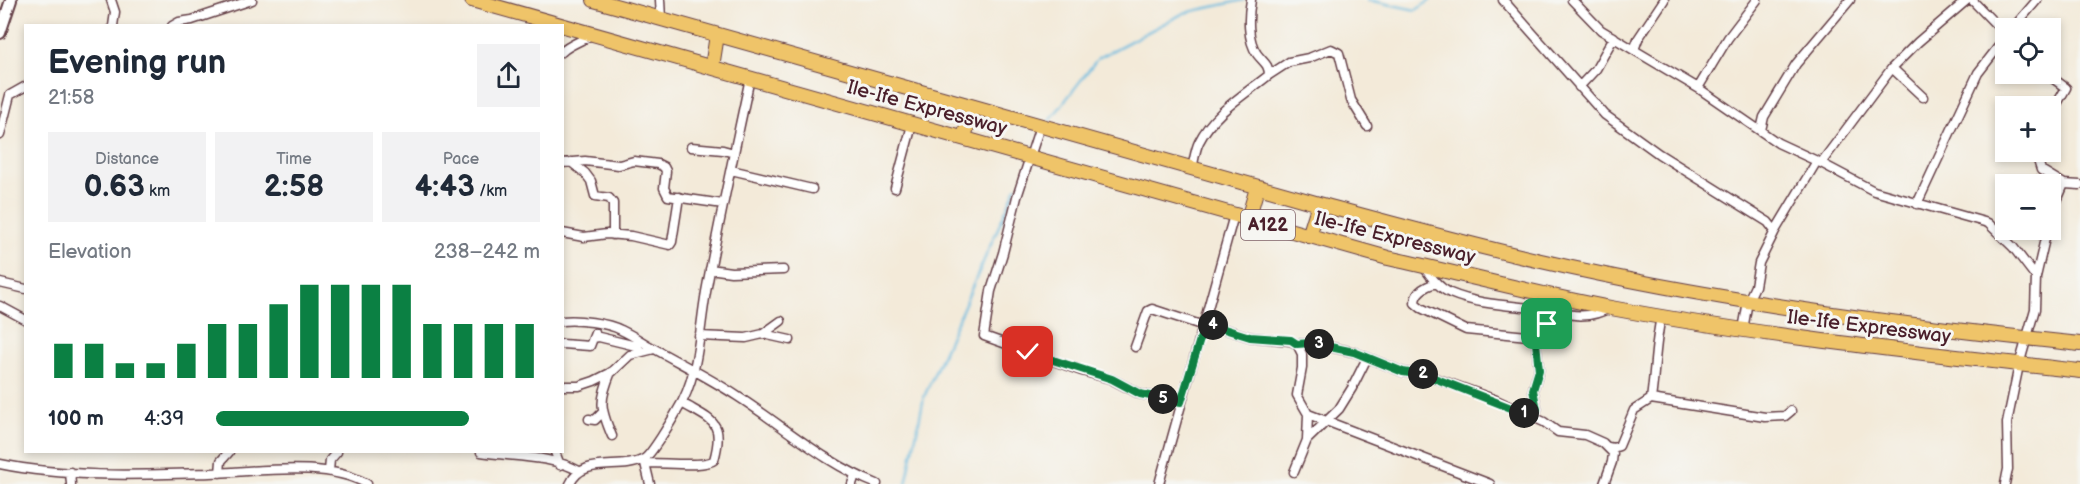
<!DOCTYPE html>
<html lang="en">
<head>
<meta charset="utf-8">
<style>
	body { margin:0; font-family:"Balsamiq Sans",sans-serif; background:#f2f2f3; color:#1f2937; height:100vh; display:flex; flex-direction:column; font-size:22px; white-space:nowrap }
	* { box-sizing:border-box; margin:0 }
	p { font-size:20px; color:#747a83 }
	.icon { flex:none; width:33px; height:33px; fill:none; stroke:currentColor; stroke-width:2; stroke-linecap:round; stroke-linejoin:round }
	.map { position:relative; flex:1; overflow:hidden }
	.details { position:absolute; left:24px; top:24px; width:540px; height:429px; display:flex; flex-direction:column; background:#fff; border-radius:0px; box-shadow:0 3px 9px #0003 }
	.details>* { flex:none }
	.fabs { position:absolute; left:1995px; top:18px; display:grid; gap:12px }
	.fabs a { display:grid; place-items:center; width:66px; height:66px; border-radius:0px; background:#fff; box-shadow:0 3px 9px #0003; font-size:30px }
	.pin { position:absolute; display:grid; place-items:center; width:51px; height:51px; color:#fff; margin:-26px; border-radius:12px; box-shadow:0 3px 9px #0006 }
	.km { position:absolute; width:30px; height:30px; margin:-15px; border-radius:50%; background:#222; color:#fff; font-size:16px; line-height:30px; text-align:center }
	.round { display:grid; place-items:center; flex:none; width:63px; height:63px; border-radius:0px; background:#f2f2f3 }
	.head { display:flex; align-items:center; justify-content:space-between; height:102px; padding:0 24px }
	h1 { font-size:33px; font-weight:700; line-height:45px }
	.stats { display:grid; grid-template-columns:repeat(3,1fr); gap:9px; height:102px; padding:6px 24px }
	.stats div { display:grid; align-content:center; border-radius:0px; background:#f2f2f3; text-align:center }
	.stats b { font-size:30px; font-weight:700 }
	.stats small { font-size:16px; font-weight:400 }
	.stats p { font-size:16px }
	.chart { height:168px; padding:12px 24px }
	.chart p { display:flex; justify-content:space-between }
	.chart svg { width:100%; height:108px; margin-top:6px; stroke:#0b8043; stroke-width:6 }
	ul { padding:0 24px; list-style:none; font-size:20px }
	li { display:grid; grid-template-columns:96px 72px 1fr; align-items:center; height:45px }
	li i { height:15px; border-radius:8px; background:#0b8043 }
	.map>svg:first-child { display:block }
	.lines { fill:none; stroke-linecap:round; stroke-linejoin:round }
	.stream { stroke:#63b9e0; stroke-width:2 }
	.minor-casing { stroke:#633d45; stroke-width:11 }
	.tertiary-casing { stroke:#633d45; stroke-width:14 }
	.trunk-casing { stroke:#633d45; stroke-width:16 }
	.minor { stroke:#fff; stroke-width:8 }
	.tertiary { stroke:#fff; stroke-width:10 }
	.trunk { stroke:#efc469; stroke-width:14 }
	.route-casing { stroke:#fff; stroke-width:12 }
	.route { stroke:#0b8043; stroke-width:8 }
	.labels { text-anchor:middle; dominant-baseline:central; stroke-width:6; stroke-linejoin:round; paint-order:stroke }
	.shield { fill:#f6f6f2; stroke:#7e6067; stroke-width:1.5 }
	.shield-label { font-size:18px; font-weight:bold; fill:#4a1f2b }
	.street-label { font-size:20px; fill:#4a1f2b; stroke:#f6f6f2 }
</style>
</head>
<body>
<div class="map">
<svg width="2080" height="484" viewBox="0 0 2080 484">
	<rect width="100%" height="100%" fill="#f6f6f2"/>
	<filter id="ink" filterUnits="userSpaceOnUse"><feTurbulence type="fractalNoise" baseFrequency=".0167" numOctaves="2"/><feDisplacementMap in="SourceGraphic" scale="12" xChannelSelector="R" yChannelSelector="G"/><feConvolveMatrix kernelMatrix="1 2 1 2 8 2 1 2 1" color-interpolation-filters="sRGB"/></filter>
	<filter id="wash" filterUnits="userSpaceOnUse"><feTurbulence type="fractalNoise" baseFrequency=".008" numOctaves="4" result="noise"/><feDisplacementMap in="SourceGraphic" scale="24" xChannelSelector="R" yChannelSelector="G"/><feGaussianBlur stdDeviation="1.35" result="paint"/><feColorMatrix in="noise" values="0 0 0 0 0 0 0 0 0 0 0 0 0 0 0 0 0 1.4 0 .05"/><feComposite in="paint" operator="in"/></filter>
	<g filter="url(#wash)">
		<rect width="100%" height="100%" fill="#f3ead9"/>
		<g class="lines">
			<path class="stream" d="M1368,0l48,10 15,-10
				M1048,123l50,-65 86,-45 60,-13
				M906,484l18,-87 92,-210"/>
		</g>
	</g>
	<g filter="url(#ink)">
		<g class="lines">
			<g class="minor-casing">
				<path id="minor" d="M111,0l4,12 -2,14
					M660,0l1,18
					M1503,0l102,115 54,39 109,68 7,9
					M1572,0l29,30 33,20
					M1664,0l-26,39 -4,11 64,38 80,55 43,20 53,28 114,32 25,24 23,30 -1,32 -16,56 -12,58 1,46 -3,15
					M1972,0l34,35
					M172,26l7,-4 13,-2 60,-20
					M2013,28l24,-28
					M562,52c6,-7 22,-12 31,-18
					M1892,68l31,29
					M2047,74l19,14 -16,28
					M1269,75l20,-13 20,-4 22,-9 8,4 12,47 16,26
					M1579,87l17,-18 18,-32
					M1698,88l30,-50 29,-38
					M1040,126l-23,71 -14,56 -12,38 -7,45 98,35 29,8 29,15 41,8
					M1761,130l3,-13 32,-53 54,-64
					M0,135l10,-40 16,-9
					M691,147l32,3 11,3
					M2039,152l-2,5 4,13 23,14 16,1
					M571,162l14,11 6,8 4,15 14,2 4,5v32
					M562,163l23,-2 34,4 15,-4 24,3 6,3 2,4 -2,17 4,8 55,8
					M1821,163l71,-95 26,-26 49,-42
					M1192,169c2,-8 3,-19 7,-27 14,-29 45,-47 70,-67 0,-11 -6,-13 -12,-21 -10,-14 -9,-38 -6,-54
					M731,170l81,19
					M895,188l17,-63
					M1917,204l61,-131 28,-36
					M2050,217l14,-33
					M562,233l22,4 23,-3 24,2 39,9 2,-3 7,-45
					M1424,267c7,10 14,20 26,26 26,11 54,12 82,15 26,3 52,15 77,0
					M710,269l21,3 52,-2
					M2036,277l11,-47
					M0,283l26,6
					M1436,283c-10,3 -21,9 -21,20l6,5 45,22 73,7
					M0,306l26,14
					M562,321c15,-2 46,2 59,9 11,5 21,12 32,18 28,16 57,30 84,48 47,30 87,67 140,88
					M1205,323l45,14 41,4 6,3 5,10v14l-5,27 11,19 182,70
					M1743,330l5,-29 7,-15 4,-23 16,-32 42,-70
					M763,334l27,6
					M699,336l47,2 17,-4 18,-13
					M593,338l6,-1 37,9 5,5
					M562,344l28,2 5,-13
					M1297,344l14,-1 43,9 49,20 26,4 67,24 48,22 14,10 27,3 18,8 10,10 -1,9 -8,22
					M1135,347l13,-36 4,-2 52,17
					M611,372c-12,29 -11,36 1,64
					M562,386h17l15,-5 18,-9 18,-17 24,-6
					M1651,399c4,-27 4,-55 10,-82
					M1534,417l3,-8 -4,-19 6,-20 -3,-27 11,-19 13,-11
					M589,419l6,1 7,-7
					M1307,440l1,-26
					M1608,447l5,1 6,-2 15,-36 17,-11 114,18 20,-1 6,-5
					M481,452c32,5 70,3 98,19
					M555,452l5,13
					M644,459l6,25
					M645,463c16,-1 60,5 69,-3 11,-39 -2,-39 -32,-57
					M0,464c68,14 141,11 210,9 47,-1 115,-13 157,11
					M329,471l1,-11 7,-8
					M70,472l1,12
					M1294,472l13,-32 32,-31 13,-21 15,-30
					M220,473l1,-12 8,-9
					M570,484c12,-29 51,-12 74,-25 7,-4 28,-39 33,-48 22,-34 22,-80 29,-119 13,-72 29,-143 44,-214
					M852,484l3,-9
					M1159,484l75,-269"/>
			</g>
			<g class="tertiary-casing">
				<path id="tertiary" d="M0,33l11,-33"/>
			</g>
			<g class="trunk-casing">
				<path id="trunk" d="M472,0l916,258c74,16 148,36 223,50 155,29 312,45 469,63
					M594,0c242,66 483,138 725,204 74,20 147,40 222,57 178,41 358,64 539,83
					M712,67l5,-32
					M964,138l8,-31
					M1248,219l9,-31
					M1309,236l10,-32"/>
			</g>
			<use href="#minor" class="minor"/>
			<use href="#tertiary" class="tertiary"/>
			<use href="#trunk" class="trunk"/>
		</g>
	</g>
	<g class="lines" filter="url(#ink)">
		<g class="route-casing">
			<path id="route" d="M1028,352l84,27 28,15 41,8 24,-79 45,14 41,3 6,4 14,-1 43,9 49,20 26,4 105,41 3,-8 -4,-19 6,-20 -3,-27 11,-19"/>
		</g>
		<use href="#route" class="route"/>
	</g>
	<g class="labels">
		<rect class="shield" x="1241" y="210" width="54" height="30" rx="4.5"/>
		<g class="shield-label">
			<text x="1268" y="225">A122</text>
		</g>
		<g class="street-label">
			<text transform="translate(927 108) rotate(15)">Ile-Ife Expressway</text>
			<text transform="translate(1395 238) rotate(14)">Ile-Ife Expressway</text>
			<text transform="translate(1869 327) rotate(7)">Ile-Ife Expressway</text>
		</g>
	</g>
</svg>
<div class="fabs">
<a><svg class="icon" aria-label="locate" viewBox="0 0 24 24"><circle cx="12" cy="12" r="6"/><path d="M12 2v4M12 18v4M2 12h4M18 12h4"/></svg></a>
<a>+</a>
<a>−</a>
</div>
<div class="pin" style="left:1547px;top:324px;background:#1e9e55"><svg class="icon" aria-label="arrive" viewBox="0 0 24 24"><path d="M6 21V4h12l-3 4 3 4H6"/></svg></div>
<div class="pin" style="left:1028px;top:352px;background:#d93025"><svg class="icon" aria-label="check" viewBox="0 0 24 24"><path d="M5 12l5 5 9-10"/></svg></div>
<b class="km" style="left:1524px;top:413px">1</b>
<b class="km" style="left:1423px;top:374px">2</b>
<b class="km" style="left:1319px;top:344px">3</b>
<b class="km" style="left:1213px;top:325px">4</b>
<b class="km" style="left:1163px;top:399px">5</b>
<section class="details">
<div class="head"><div><h1>Evening run</h1><p>21:58</p></div><a class="round"><svg class="icon" aria-label="share" viewBox="0 0 24 24"><path d="M12 15V3M7 8l5-5 5 5M5 13v7h14v-7"/></svg></a></div>
<div class="stats">
<div><p>Distance</p><b>0.63<small> km</small></b></div>
<div><p>Time</p><b>2:58</b></div>
<div><p>Pace</p><b>4:43<small> /km</small></b></div>
</div>
<div class="chart"><p><span>Elevation</span>238–242 m</p>
<svg viewBox="0 0 160 44" preserveAspectRatio="none"><path d="M5 44V30M15 44V30M25 44V38M35 44V38M45 44V30M55 44V22M65 44V22M75 44V14M85 44V6M95 44V6M105 44V6M115 44V6M125 44V22M135 44V22M145 44V22M155 44V22"/></svg>
</div>
<ul>
<li><b>100 m</b>4:39<i style="width:78%"></i></li>
</ul>
</section>
</div>
</body>
</html>
